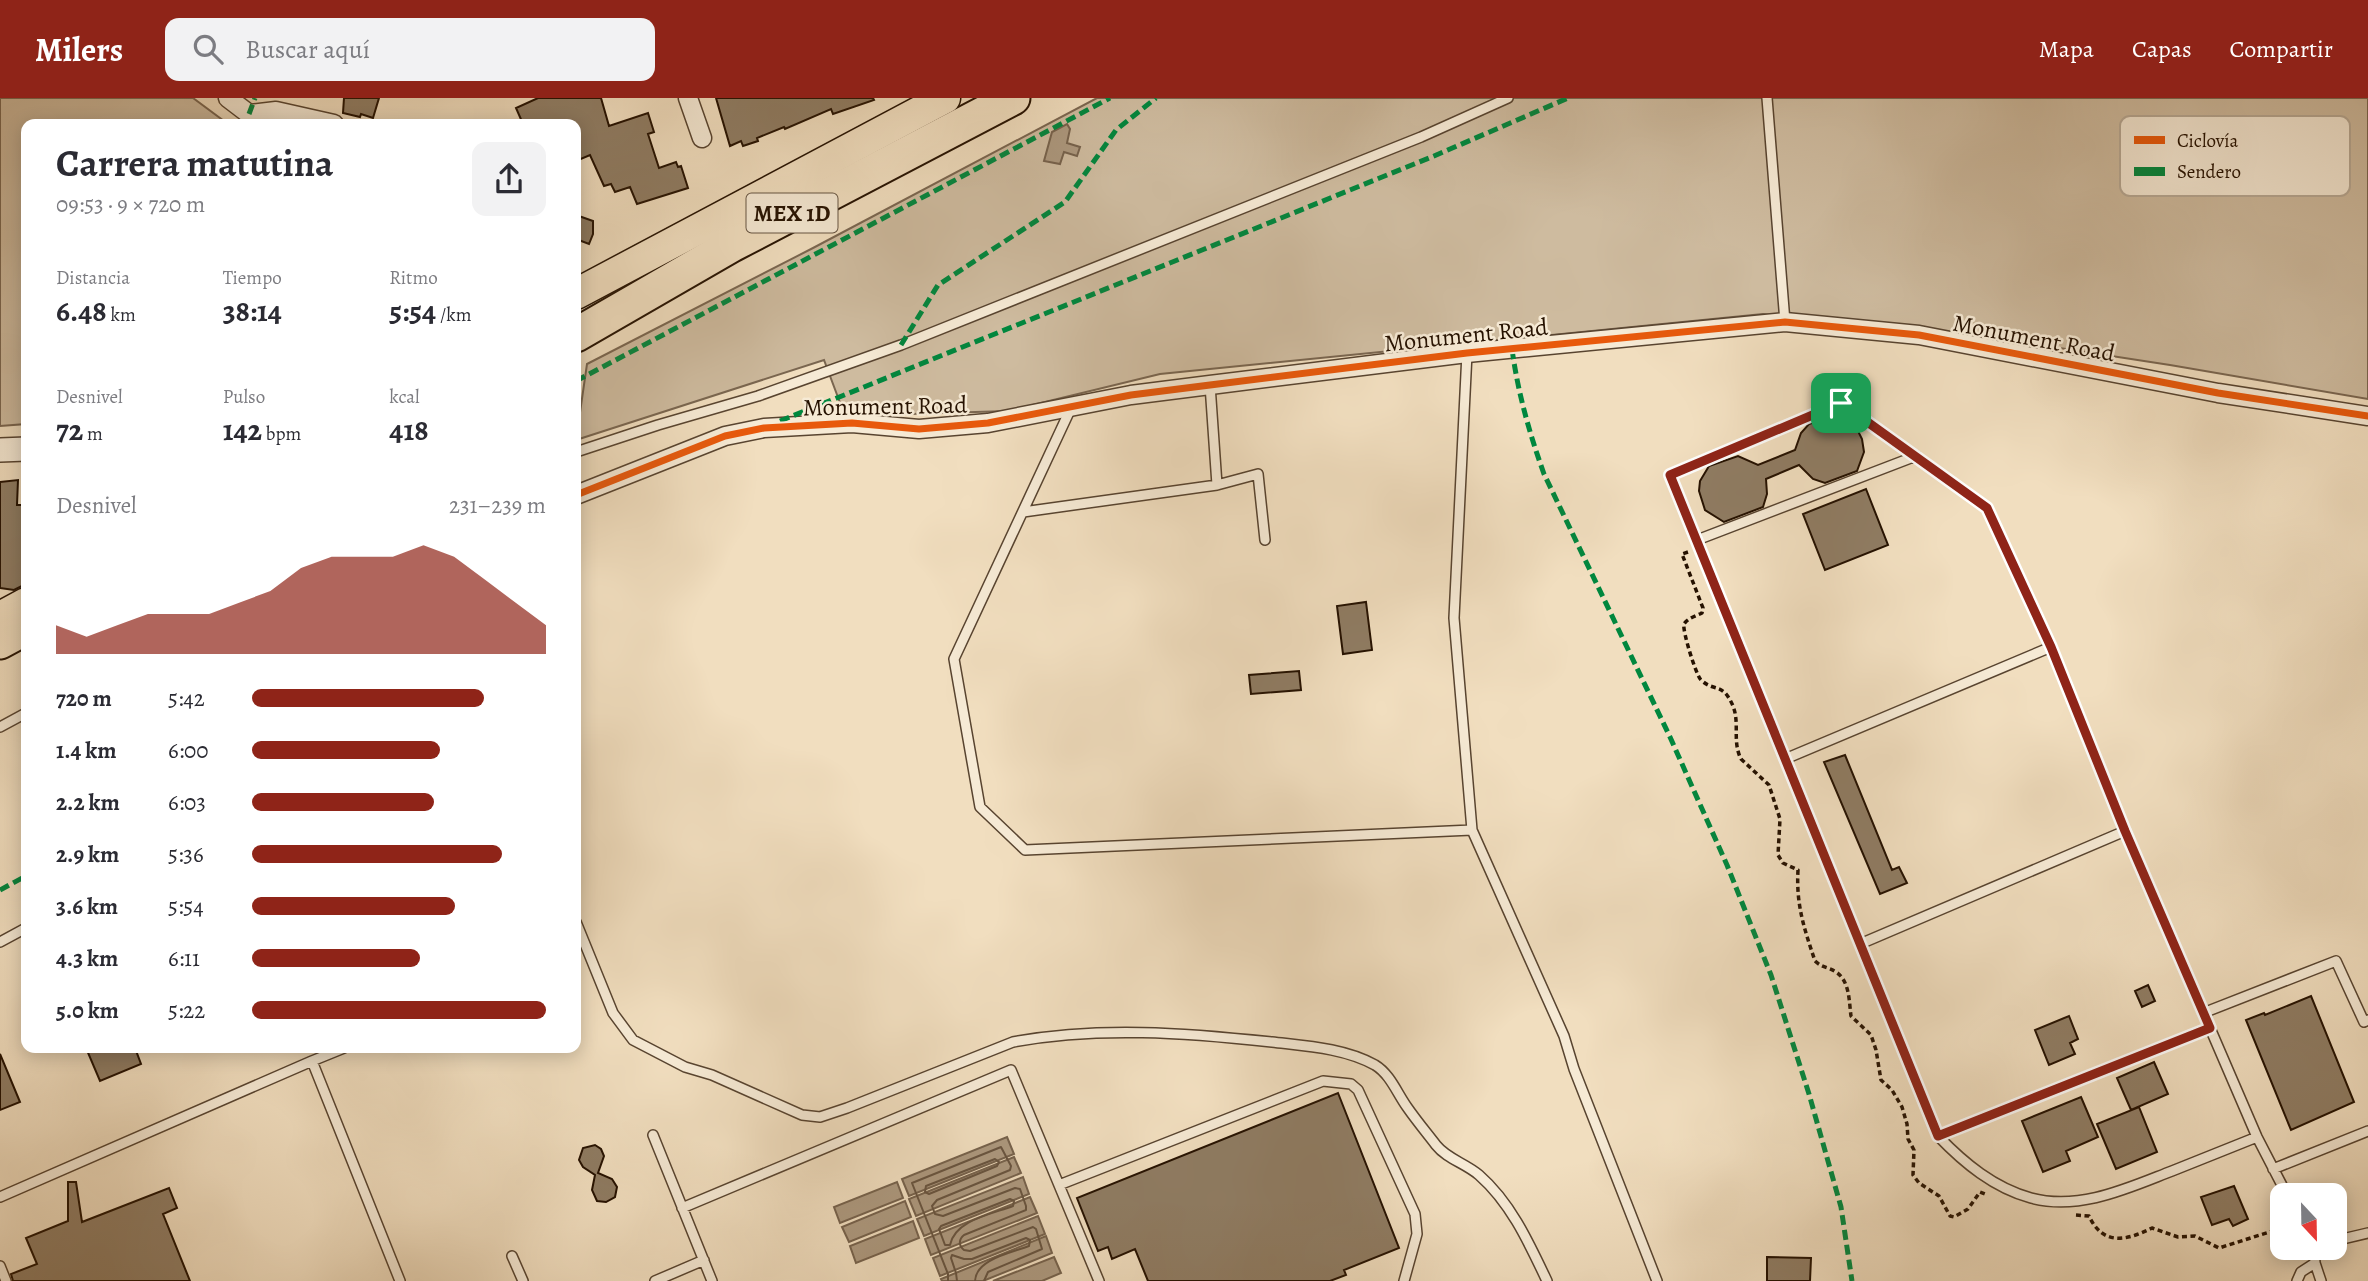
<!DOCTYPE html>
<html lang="es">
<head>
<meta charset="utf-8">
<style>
	body { margin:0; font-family:Alegreya,serif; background:#f2f2f3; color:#2b2b33; height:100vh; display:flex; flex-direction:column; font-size:26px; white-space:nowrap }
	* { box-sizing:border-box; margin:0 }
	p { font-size:23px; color:#7c7c81 }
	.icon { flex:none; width:38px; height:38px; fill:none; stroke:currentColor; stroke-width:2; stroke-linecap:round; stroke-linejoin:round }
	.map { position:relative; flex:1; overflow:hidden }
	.side { position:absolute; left:21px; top:21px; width:560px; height:934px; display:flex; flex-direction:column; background:#fff; border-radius:14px; box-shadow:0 4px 18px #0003 }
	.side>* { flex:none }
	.needle { width:46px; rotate:158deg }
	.buttons { position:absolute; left:2270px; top:1085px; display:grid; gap:14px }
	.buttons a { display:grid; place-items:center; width:77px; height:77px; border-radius:14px; background:#fff; box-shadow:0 4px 18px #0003; font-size:35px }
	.pin { position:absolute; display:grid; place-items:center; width:60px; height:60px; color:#fff; margin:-30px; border-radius:14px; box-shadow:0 4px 10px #0006 }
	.round { display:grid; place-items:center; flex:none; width:74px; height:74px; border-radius:14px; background:#f2f2f3 }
	.overview { display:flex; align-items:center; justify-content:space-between; height:119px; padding:0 35px }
	h1 { font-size:38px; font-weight:600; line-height:52px }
	.metrics { display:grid; grid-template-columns:repeat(3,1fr); gap:10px; height:119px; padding:7px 35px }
	.metrics div { display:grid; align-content:center }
	.metrics b { font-size:30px; font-weight:600 }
	.metrics small { font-size:19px; font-weight:400 }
	.metrics p { font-size:19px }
	.chart { height:196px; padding:14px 35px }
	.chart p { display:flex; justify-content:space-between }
	.chart svg { width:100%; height:126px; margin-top:7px; fill:#8f2418; opacity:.7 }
	ul { padding:0 35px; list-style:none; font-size:23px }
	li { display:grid; grid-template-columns:112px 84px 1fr; align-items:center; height:52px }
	li i { height:18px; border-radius:9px; background:#8f2418 }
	header { display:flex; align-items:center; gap:42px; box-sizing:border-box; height:98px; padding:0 35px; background:#8f2418; color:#fff }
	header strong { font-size:33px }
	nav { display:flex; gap:38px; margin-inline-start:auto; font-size:24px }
	.search { width:490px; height:63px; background:#f2f2f3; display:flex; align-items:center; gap:18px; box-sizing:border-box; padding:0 24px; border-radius:14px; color:#7c7c81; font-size:26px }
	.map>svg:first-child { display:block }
	.green { fill:#cebb9f; stroke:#7a6650; stroke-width:2 }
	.water { fill:#ac987e; stroke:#76624c; stroke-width:2 }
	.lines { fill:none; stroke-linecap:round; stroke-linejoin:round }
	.shore { stroke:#68543f; stroke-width:2 }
	.building { fill:#8f7c63; stroke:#251100; stroke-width:2 }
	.service-casing { stroke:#584430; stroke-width:12 }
	.minor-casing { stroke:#584430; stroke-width:21 }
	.tertiary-casing { stroke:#584430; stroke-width:26 }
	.trunk-casing { stroke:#251100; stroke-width:33 }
	.motorway-casing { stroke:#251100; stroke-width:37 }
	.path { stroke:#251100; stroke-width:3.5; stroke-dasharray:5 3.5; stroke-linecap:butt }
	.service { stroke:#f6ead5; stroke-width:9 }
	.minor { stroke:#f6ead5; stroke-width:18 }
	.tertiary { stroke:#f6ead5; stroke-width:23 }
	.trunk { stroke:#f1debf; stroke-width:30 }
	.motorway { stroke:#f1debf; stroke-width:33 }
	.quiet { stroke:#00873e; stroke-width:5; stroke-dasharray:10 5; stroke-linecap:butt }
	.cycleway-casing { stroke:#f6ead5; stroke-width:11 }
	.cycleway { stroke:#e8590c; stroke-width:7 }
	.route-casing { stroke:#fff; stroke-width:14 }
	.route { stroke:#8f2418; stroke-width:9 }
	.labels { text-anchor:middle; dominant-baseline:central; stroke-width:5; stroke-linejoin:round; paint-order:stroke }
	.shield { fill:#f6ead5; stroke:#645240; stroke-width:2 }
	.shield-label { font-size:23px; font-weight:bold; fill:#251100 }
	.street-label { font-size:24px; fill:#251100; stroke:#f6ead5 }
	.key { fill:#f6ead5; stroke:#b7a995; stroke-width:2 }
	.key-label { font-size:19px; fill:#251100 }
</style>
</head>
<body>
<header>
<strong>Milers</strong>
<div class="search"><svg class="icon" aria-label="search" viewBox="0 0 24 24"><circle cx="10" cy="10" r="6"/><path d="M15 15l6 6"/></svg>Buscar aquí</div>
<nav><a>Mapa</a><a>Capas</a><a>Compartir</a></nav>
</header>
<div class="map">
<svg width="2368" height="1183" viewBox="0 0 2368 1183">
	<rect width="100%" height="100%" fill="#f1debf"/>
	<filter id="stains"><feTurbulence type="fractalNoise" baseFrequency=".00286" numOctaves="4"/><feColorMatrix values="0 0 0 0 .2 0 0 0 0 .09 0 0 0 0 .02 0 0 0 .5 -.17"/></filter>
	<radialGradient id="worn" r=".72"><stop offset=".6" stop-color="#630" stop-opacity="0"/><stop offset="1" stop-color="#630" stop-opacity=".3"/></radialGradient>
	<path class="green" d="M0,0h193l35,26h-202v300l-26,2z
		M1097,0h1271v301l-198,-34 -176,-27 -231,-24 -603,60 -152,37 -163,5 -21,-56 -248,80 11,-76 226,-116z"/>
	<path class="water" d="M1067,26l3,5 -3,14 13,4 -3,9 -13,-4 -4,12 -16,-3 8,-29z
		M1007,1039l7,17 -105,42 -7,-17z
		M1014,1059l7,16 -105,43 -7,-17z
		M1023,1079l6,17 -105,42 -7,-17z
		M897,1084l6,16 -63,25 -6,-16z
		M1030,1099l7,16 -106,42 -6,-16z
		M905,1103l6,16 -62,25 -7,-15z
		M1038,1118l7,18 -105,42 -7,-18z
		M913,1123l6,17 -63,25 -6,-17z
		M1046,1138l6,17 -69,28h-41l-1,-2z
		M1054,1159l7,16 -19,8h-49z"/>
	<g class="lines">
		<path class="shore" d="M995,1061l4,3 -2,4 -68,28 -4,-2 1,-6z
			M1010,1101l4,2 -1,5c-21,8 -58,14 -63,39h-5l-6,-16 2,-3z
			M948,1183v-7l-36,-91 89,-36 10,19 -1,4 -73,30 -5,6 3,8 8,2 72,-28 5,1 6,17v4l-62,25c-5,4 -6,10 0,15l6,1 63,-24 3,2 6,20 -54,23 -4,9
			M957,1183l-1,-8 -5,-15 1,-3 12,4h8l54,-21 4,2 -1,6c-18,7 -53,13 -54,35"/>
	</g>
	<path class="building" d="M344,0h35l-6,20 -12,-4 -1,3 -17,-4z
		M538,0h63l8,28 39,-13 6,19 -6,2 11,34 17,-6 2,5 3,-1 7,22 -51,16 -7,-17 -15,5 -4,-8 -7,2 -14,-31 -14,6v-37h-53l-7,-16z
		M716,0h157l1,2 -41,14 -2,-5 -46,20 -1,-2 -27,11 1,3 -15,5 -2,-5 -11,5z
		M576,117l17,6v13l-4,10 -13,-5z
		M1833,318l17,7 8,8 4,8 2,13 -7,19 -32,12 -12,-4 -14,-14 -33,14 1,15 -4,13 -39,15 -19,-12 -6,-19 1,-10 9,-15 29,-10 20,9 37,-15 6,-17 8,-9z
		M18,382l-1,25h9v79l-12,6 -14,-2v-106z
		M1866,391l22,56 -63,25 -22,-56z
		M1366,504l6,48 -29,4 -6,-48z
		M1299,573l2,19 -50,4 -2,-19z
		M1845,657l47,115 7,-3 8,16 -27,11 -56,-132z
		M2148,887l7,16 -13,6 -7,-16z
		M2311,898l43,106 -63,28 -45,-110 18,-7 1,2z
		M2069,918l9,23 -8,4 5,11 -26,11 -14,-35z
		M86,950h49l6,16 -41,17z
		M0,956l20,48 -20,8z
		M2154,964l14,32 -37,16 -14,-32z
		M1338,995l61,155 -55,22 2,5 -16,6h-182l-13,-32 -23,10 -4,-12 -10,4 -21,-53z
		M2081,999l17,40 -32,14 4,10 -27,11 -21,-51z
		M2139,1009l18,45 -41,17 -19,-45z
		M595,1047l6,4 3,7 -6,17 14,6 5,8 -2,10 -9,5 -9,-1 -5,-11 3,-15 -12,-8 -4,-7 4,-12z
		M68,1084h8l6,40 87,-34 8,20 -14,6 27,67h-177l-2,-7 26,-10 -11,-26 42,-17z
		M2234,1088l14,33 -15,7 -4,-7 -17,6 -11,-28z
		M1767,1159l44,1 -1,23h-43z"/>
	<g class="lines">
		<g class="service-casing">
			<path id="service" d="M1767,0l18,224
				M1467,255l-13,265 18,212
				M1210,287l7,100 41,-11 7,66
				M1071,310l-117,251 26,148 45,43 447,-20 92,206 10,33 83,212
				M576,354l82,-27 100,-29 143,-51 520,-208 87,-39
				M1023,414l194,-27
				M1697,442l219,-84
				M0,629l26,-14
				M1785,661l266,-112
				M576,824l37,91 20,27 52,27 27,8 90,40 18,2 27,-9 166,-66c85,-16 174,-9 259,0 34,4 72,6 103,23 15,9 22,28 32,42 9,13 19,25 29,38 11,14 29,18 43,30 32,28 50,68 68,106
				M0,844l26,-14
				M1860,846l265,-113
				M2203,915l133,-52 28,61 4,-2
				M2210,930l-272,108 -268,-661 171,-72 146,105 64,139 74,184 78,182 7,15 47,109 30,58
				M344,950l-32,13 88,220
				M653,1037l59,146
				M1938,1038c26,27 56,52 93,62 49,13 97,-10 141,-27 28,-11 57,-23 85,-34
				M2273,1071l95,-38
				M1059,1087l264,-104 28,3 7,6 57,124 2,20 -13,47
				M0,1099l312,-136
				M682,1110l329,-138 88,211
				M2334,1143l34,-8
				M2314,1150l1,15 6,18
				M512,1158l11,25
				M0,1168l6,15
				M655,1183l49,-21
				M2297,1183l4,-9 14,-9"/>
		</g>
		<g class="minor-casing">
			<path id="minor" d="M228,0l21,16
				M688,0l14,40
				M249,16l27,-3 58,13
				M576,397l149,-59 39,-8 88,-5 67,6 69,-6 143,-28 79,-10 257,-32 318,-31 134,13 299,58 150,23"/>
		</g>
		<g class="tertiary-casing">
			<path id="tertiary" d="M0,352l26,-1"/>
		</g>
		<g class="trunk-casing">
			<path id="trunk" d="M576,196l369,-196
				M0,519l26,-14"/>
		</g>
		<g class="motorway-casing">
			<path id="motorway" d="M576,237l156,-90 281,-147
				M0,544l26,-14"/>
		</g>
		<path class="path" d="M1688,454l-6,2 21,54 -1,5c-6,3 -14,5 -18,11 -2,6 12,51 17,56 14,13 21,1 32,26 7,18 -1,35 8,53l28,26 11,34 -2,36 5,8 15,7c-2,35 6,58 17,91 7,7 14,6 21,11 14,9 13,30 15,44l20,19 5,15 5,30 11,10 10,17 5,17 1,15 6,11 -1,25 6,8 20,13 11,20 4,1 14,-8 12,-17 5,2
			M2076,1117l13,1c14,30 37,25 63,12l26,9 17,-1 24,12 63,-20"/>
		<use href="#service" class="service"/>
		<use href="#minor" class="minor"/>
		<use href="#tertiary" class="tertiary"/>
		<use href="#trunk" class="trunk"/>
		<use href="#motorway" class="motorway"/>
		<path class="quiet" d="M249,16l6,-16
			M901,247l37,-60 127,-83 51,-72 40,-32
			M1512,251c6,44 17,83 32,125l126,263 57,128 44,110 38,119 32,113 11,74
			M576,283l534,-283
			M780,323l654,-265 134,-58
			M0,792l26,-14"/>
		<g class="cycleway-casing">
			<path id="cycleway" d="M576,397l149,-59 39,-8 88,-5 67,6 69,-6 143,-28 79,-10 257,-32 318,-31 134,13 299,58 150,23"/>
		</g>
		<use href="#cycleway" class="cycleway"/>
	</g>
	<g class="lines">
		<g class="route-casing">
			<path id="route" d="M1841,305l146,105 64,139 74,184 85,197 -272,108 -268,-661z"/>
		</g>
		<use href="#route" class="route"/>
	</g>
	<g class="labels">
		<rect class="shield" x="746.5" y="95.5" width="91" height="39" rx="5"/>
		<g class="shield-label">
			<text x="792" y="115">MEX 1D</text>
		</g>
		<g class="street-label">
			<text transform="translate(1466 237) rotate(-6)">Monument Road</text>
			<text transform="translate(2034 240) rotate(11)">Monument Road</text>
			<text transform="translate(885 308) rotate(-1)">Monument Road</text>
		</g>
	</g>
	<rect x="2120" y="18" width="230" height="80" rx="10" class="key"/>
	<rect x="2134" y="38" width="31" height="8" fill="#e8590c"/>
	<rect x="2134" y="69" width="31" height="9" fill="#00873e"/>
	<g class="key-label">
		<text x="2177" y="49">Ciclovía</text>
		<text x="2177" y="80">Sendero</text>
	</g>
	<rect width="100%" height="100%" filter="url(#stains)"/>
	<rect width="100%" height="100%" fill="url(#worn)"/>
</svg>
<div class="buttons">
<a><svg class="needle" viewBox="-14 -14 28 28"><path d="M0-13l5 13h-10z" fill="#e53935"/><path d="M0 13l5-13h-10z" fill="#7c7c81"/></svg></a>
</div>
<div class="pin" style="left:1841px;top:305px;background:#1e9e55"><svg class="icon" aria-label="arrive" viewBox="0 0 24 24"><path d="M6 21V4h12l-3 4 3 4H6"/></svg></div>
<section class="side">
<div class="overview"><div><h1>Carrera matutina</h1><p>09:53 · 9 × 720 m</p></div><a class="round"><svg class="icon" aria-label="share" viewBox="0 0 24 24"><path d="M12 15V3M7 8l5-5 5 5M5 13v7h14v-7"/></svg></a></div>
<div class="metrics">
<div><p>Distancia</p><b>6.48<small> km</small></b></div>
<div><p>Tiempo</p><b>38:14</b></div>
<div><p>Ritmo</p><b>5:54<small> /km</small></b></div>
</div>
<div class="metrics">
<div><p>Desnivel</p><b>72<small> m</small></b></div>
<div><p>Pulso</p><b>142<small> bpm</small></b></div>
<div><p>kcal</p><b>418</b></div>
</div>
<div class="chart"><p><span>Desnivel</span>231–239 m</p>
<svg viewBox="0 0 160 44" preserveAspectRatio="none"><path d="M0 44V34L10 38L20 34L30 30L40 30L50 30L60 26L70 22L80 14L90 10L100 10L110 10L120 6L130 10L140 18L150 26L160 34V44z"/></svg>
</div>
<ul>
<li><b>720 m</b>5:42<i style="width:79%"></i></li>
<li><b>1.4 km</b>6:00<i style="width:64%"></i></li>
<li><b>2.2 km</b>6:03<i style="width:62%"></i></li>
<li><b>2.9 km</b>5:36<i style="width:85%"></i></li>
<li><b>3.6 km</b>5:54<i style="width:69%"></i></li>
<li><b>4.3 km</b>6:11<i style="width:57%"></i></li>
<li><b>5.0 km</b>5:22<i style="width:100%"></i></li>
</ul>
</section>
</div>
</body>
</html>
